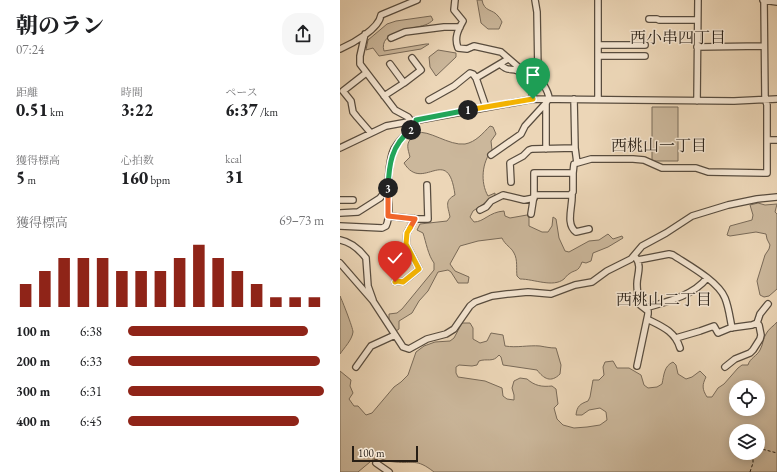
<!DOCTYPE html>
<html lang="ja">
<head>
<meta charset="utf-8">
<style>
	body { margin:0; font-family:"EB Garamond","Noto Serif JP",serif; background:#f6f6f6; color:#202124; height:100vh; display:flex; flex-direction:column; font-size:15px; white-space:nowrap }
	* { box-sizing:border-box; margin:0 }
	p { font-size:13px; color:#757577 }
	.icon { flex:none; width:22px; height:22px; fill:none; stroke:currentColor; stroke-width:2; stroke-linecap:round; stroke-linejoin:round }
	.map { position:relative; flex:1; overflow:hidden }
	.sheet { display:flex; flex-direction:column; background:#fff; width:340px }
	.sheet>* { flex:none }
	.controls { position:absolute; left:389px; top:380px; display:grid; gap:8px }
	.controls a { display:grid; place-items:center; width:36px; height:36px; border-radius:50%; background:#fff; box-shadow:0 2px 10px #0003; font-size:20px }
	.scale { position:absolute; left:12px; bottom:10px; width:66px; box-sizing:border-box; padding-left:4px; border:2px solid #271e15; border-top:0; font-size:11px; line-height:14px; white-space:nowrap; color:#271e15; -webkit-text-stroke:3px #f3e4d0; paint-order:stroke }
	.pin { position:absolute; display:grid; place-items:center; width:34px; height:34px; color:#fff; margin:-41px -17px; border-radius:50% 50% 50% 0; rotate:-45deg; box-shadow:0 0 4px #0007 }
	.pin .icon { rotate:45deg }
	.km { position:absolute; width:20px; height:20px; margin:-10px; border-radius:50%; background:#222; color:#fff; font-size:11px; line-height:20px; text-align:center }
	.round { display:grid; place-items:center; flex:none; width:42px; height:42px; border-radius:16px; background:#f6f6f6 }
	.overview { display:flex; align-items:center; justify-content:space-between; height:68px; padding:0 16px }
	h1 { font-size:22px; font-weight:800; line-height:30px }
	.figures { display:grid; grid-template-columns:repeat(3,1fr); gap:6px; height:68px; padding:4px 16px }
	.figures div { display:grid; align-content:center }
	.figures b { font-size:17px; font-weight:800 }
	.figures small { font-size:11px; font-weight:400 }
	.figures p { font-size:11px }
	.chart { height:112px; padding:8px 16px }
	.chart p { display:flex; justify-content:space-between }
	.chart svg { width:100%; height:72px; margin-top:4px; stroke:#8f2418; stroke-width:6 }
	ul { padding:0 16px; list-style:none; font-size:13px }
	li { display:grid; grid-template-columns:64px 48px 1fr; align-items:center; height:30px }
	li i { height:10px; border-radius:5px; background:#8f2418 }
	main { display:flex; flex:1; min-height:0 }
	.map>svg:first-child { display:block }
	.green { fill:#cbb79b; stroke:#796a58; fill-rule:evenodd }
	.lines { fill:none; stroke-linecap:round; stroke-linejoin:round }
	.minor-casing { stroke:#584c3e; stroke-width:8 }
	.path { stroke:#271e15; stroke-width:1; stroke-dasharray:3 2; stroke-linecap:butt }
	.minor { stroke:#f3e4d0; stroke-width:5.5 }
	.split-1-casing { stroke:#fff; stroke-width:8 }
	.split-2-casing { stroke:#fff; stroke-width:8 }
	.split-3-casing { stroke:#fff; stroke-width:8 }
	.split-4-casing { stroke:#fff; stroke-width:8 }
	.split-5-casing { stroke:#fff; stroke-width:8 }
	.split-1 { stroke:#f5b400; stroke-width:5 }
	.split-2 { stroke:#22a559; stroke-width:5 }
	.split-3 { stroke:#22a559; stroke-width:5 }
	.split-4 { stroke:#f0652b; stroke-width:5 }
	.split-5 { stroke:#f5b400; stroke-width:5 }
	.labels { text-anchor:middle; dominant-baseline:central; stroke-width:3; stroke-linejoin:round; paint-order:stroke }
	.neighbourhood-label { font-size:16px; fill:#271e15; stroke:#f3e4d0 }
</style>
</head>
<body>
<main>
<section class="sheet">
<div class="overview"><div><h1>朝のラン</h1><p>07:24</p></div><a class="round"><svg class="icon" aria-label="share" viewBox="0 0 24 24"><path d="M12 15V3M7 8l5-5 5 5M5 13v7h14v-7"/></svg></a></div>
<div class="figures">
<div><p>距離</p><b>0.51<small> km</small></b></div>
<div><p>時間</p><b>3:22</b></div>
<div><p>ペース</p><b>6:37<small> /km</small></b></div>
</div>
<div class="figures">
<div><p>獲得標高</p><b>5<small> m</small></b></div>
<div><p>心拍数</p><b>160<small> bpm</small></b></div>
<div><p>kcal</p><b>31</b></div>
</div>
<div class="chart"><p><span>獲得標高</span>69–73 m</p>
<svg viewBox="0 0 160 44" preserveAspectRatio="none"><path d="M5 44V30M15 44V22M25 44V14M35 44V14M45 44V14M55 44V22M65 44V22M75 44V22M85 44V14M95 44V6M105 44V14M115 44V22M125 44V30M135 44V38M145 44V38M155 44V38"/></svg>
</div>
<ul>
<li><b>100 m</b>6:38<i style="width:92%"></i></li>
<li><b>200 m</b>6:33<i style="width:98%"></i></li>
<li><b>300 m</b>6:31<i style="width:100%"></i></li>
<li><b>400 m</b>6:45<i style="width:87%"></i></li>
</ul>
</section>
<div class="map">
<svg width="437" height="472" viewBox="0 0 437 472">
	<rect width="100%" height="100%" fill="#ecd6b7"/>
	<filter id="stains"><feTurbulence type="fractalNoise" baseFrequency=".005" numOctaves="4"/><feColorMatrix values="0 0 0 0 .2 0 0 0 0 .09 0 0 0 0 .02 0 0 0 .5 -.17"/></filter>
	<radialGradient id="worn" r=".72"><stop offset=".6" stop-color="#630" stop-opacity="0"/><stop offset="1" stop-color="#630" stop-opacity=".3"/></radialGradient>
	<path class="green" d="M137,0h5c2,12 11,9 16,16 2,2 3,4 4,6l-3,7h-11l-7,-6z
		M91,16l2,4c-2,2 -5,4 -8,5 -12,4 -47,6 -41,26l42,-7h3l-8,5 -42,7 -6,-8 -7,2 2,-10 19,-16 9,-3z
		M98,50l18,3v4l-20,19 -6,-9 -1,-10z
		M312,107h26v54h-26z
		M150,126l3,1 3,7 -5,7 1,9c-10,12 -12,32 -4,46l7,-3v3l-22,15 -3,6 4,5c10,0 15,-10 30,-11l1,5 5,2 17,-3 2,2v9l13,6h6l4,-6 1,-9 3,2 3,19 6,13 4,1 20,-11 10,-1 9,-6 5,5 9,-3 1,2 -15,9 -15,6 -2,8 -5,2 -4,-1c-4,11 -7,7 -13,12 -2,1 -3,3 -5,5 -11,9 -30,0 -44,0l-3,-3c-1,-7 1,-16 -3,-23 -3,-6 -9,-8 -12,-15l-24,3 -18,5 -10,18 5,7 14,6 -1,6h-10l-7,-11 -3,-2 -10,2 -10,19 -9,10 -7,12 -13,8v8l-3,2 -7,-10v-7l8,-1 5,-4 32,-39v-7c-6,-8 -8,-21 -11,-30l-6,-3 3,-6 27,-3 3,-4c-2,-11 -6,-16 5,-22 -7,-53 -32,-1 -51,-32l6,-6c-2,-8 -5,-14 3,-20 1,-1 2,-3 4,-4 11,-4 32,13 48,11 11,-2 18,-11 25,-18z
		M418,203l7,2 12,-1 -2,8 2,2v75l-8,7 -5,1 -4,-2 -3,-14 8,-26 4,-6 1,-4 -3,-6 -1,-5 -10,-2 -26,4 -3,-1 3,-9 22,-6 1,-5 -3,-10z
		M0,296c2,4 13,32 13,36 -1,8 -9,16 -13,22z
		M437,322v150h-343c-18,-14 -20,-8 -39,-10 -7,0 -13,-3 -19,-5l-18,15h-18v-101l11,9 -1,6 3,7 -4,6 5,7h4l8,9 6,-2 22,-26 7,-5 7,-7 8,-23 8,-6 11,-4 15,-1 4,-3 8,-15h8l3,5v11l7,4 7,-2 4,-8 12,2 2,11c12,2 23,-1 35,0 6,1 10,2 16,2l5,17 -1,9c-9,9 -16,5 -23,-4l-34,-5 -2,-8 -2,-2c-6,8 -12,3 -20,6l-2,4 -5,1 -13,-1 -3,2v6l2,4 27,4 17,7 1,8 4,3 7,1v-5l-2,-7 2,-7 6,-3 7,1c8,7 15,8 25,7l4,3 2,15 -4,4 3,11 6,6 11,3 13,-1 13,-2 7,-5 -1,-8 -6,-4 -11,2 -7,5h-6c1,-9 4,-11 12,-14l2,-4 3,-17h6l5,-5 -1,-8 2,-5 8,-1 4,7h12l12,7 3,10 4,3 9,-1 5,-3c2,-9 2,-18 11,-22l3,3 2,9 8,5 6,-2 8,-6 6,6c-4,8 -4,12 1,20h5l6,-9 6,-4 14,-16 4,-3h6c2,-7 9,-9 12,-15 3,-5 3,-12 6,-16 2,-5 8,-8 11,-12zM396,387h22v22h-22zM396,431h22v22h-22z"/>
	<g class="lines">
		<g class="minor-casing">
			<path id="minor" d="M115,0l-1,10 9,11c-5,9 -9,17 -5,27l9,1 7,-3 27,6 22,19 12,6h4
				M195,0l2,12 1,60c2,10 10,16 11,26l-3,5v46
				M258,0v99
				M423,0l14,2
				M309,19h8l2,1h38
				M25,34l-5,22v8l35,46 13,7 3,4
				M51,38l14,-6 39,-5h16
				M258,45h47
				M357,47l67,-1
				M0,49c12,-5 39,-20 41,-34l36,-15
				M258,56h47
				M160,64c9,9 11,3 18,7 5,2 5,8 8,11 2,1 4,3 5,4l2,13
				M26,73l-23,18 8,10 2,11 4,5 13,15
				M64,83l17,-13 -9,-12
				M44,96l20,-13 -14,-19
				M89,100l25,-14 16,-13 3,1 3,4
				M357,101l1,-101
				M146,107l-10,-29 32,-19
				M428,140h9
				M0,148l46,-22 147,-27 201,2 43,-2
				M151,155l30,-21 4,-8 21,-23
				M237,163l14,-4h42l11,1 18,8h34l12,4 59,1v-68l-2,-7 -1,-98
				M194,173h39v19l-3,3h-36z
				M233,173l1,-9 3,-1 -2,-15 -1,-49
				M171,182l-1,-19 13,-7 6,-6 3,-1 43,-1
				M232,194c1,12 -7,30 4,38l13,-3
				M0,200h13
				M140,210l6,-3 5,-6 12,-6 21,5 10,-2
				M0,213l18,-1 22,-14 8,-10
				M191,214l3,-19
				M48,216l27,3h13l-1,-34
				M0,226l42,2 4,-2c4,-8 3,-19 2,-28 0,-13 0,-37 6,-49 5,-9 14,-17 22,-23v-6
				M0,240c11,2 19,9 26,18l2,28 5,14
				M296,258c6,8 1,17 1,26 0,6 1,13 2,20l9,7v3l-11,52
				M298,260l31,-6 4,1c15,10 45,26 52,43 4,10 5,21 7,30
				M0,263l33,38 30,46 6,2 18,-10 19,-5 8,-5 16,-23 5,-4 17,-6 15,-2 21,-2 23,2 24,-9 17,-3 15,-11 24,-12 11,-13 24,-13 26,-17 36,-11 29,-6 20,-2
				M55,282l3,-1 5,1 16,-13 -13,-25 1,-11 8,-14
				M305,308c21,-6 48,-12 62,-30
				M307,319c14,7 28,12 33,29
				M336,338l24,-7 14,-5 4,7 12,-5 22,-3 5,-2 3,-9 8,-10
				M16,367l15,-21 24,-11
				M385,367l10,-8 15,-6 3,-3 7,-11 1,-4 -2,-10 -2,-2
				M36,463l13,9"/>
		</g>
		<path class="path" d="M418,448l19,5
			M410,472l3,-9v-10"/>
		<use href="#minor" class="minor"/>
	</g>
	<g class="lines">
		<g class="split-1-casing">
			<path id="split-1" d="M128,110l65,-11"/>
		</g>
		<g class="split-2-casing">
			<path id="split-2" d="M71,130l5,-4v-6l52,-10"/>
		</g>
		<g class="split-3-casing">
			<path id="split-3" d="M48,188c1,-23 3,-43 23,-58"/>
		</g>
		<g class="split-4-casing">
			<path id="split-4" d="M48,188v28l27,3 -5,9"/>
		</g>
		<g class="split-5-casing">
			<path id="split-5" d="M55,282l3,-1 5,1 16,-13 -13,-25 1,-11 3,-5"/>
		</g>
		<use href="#split-1" class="split-1"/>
		<use href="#split-2" class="split-2"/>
		<use href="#split-3" class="split-3"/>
		<use href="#split-4" class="split-4"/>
		<use href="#split-5" class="split-5"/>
	</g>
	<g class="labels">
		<g class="neighbourhood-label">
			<text x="338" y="37">西小串四丁目</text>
			<text x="319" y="145">西桃山一丁目</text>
			<text x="324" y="299">西桃山二丁目</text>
		</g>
	</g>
	<rect width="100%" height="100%" filter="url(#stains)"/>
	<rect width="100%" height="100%" fill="url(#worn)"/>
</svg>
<div class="controls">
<a><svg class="icon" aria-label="locate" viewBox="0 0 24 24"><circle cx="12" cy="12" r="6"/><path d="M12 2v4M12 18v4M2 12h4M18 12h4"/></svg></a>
<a><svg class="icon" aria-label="layers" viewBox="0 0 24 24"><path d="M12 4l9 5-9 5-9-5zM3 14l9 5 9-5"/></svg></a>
</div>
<div class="scale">100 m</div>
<div class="pin" style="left:193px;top:99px;background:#1e9e55"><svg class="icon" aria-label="arrive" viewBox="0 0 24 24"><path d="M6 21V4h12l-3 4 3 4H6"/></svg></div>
<div class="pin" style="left:55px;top:282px;background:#d93025"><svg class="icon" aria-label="check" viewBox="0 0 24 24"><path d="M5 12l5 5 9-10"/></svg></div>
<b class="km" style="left:128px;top:110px">1</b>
<b class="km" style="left:71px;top:130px">2</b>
<b class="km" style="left:48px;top:188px">3</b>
</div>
</main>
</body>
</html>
